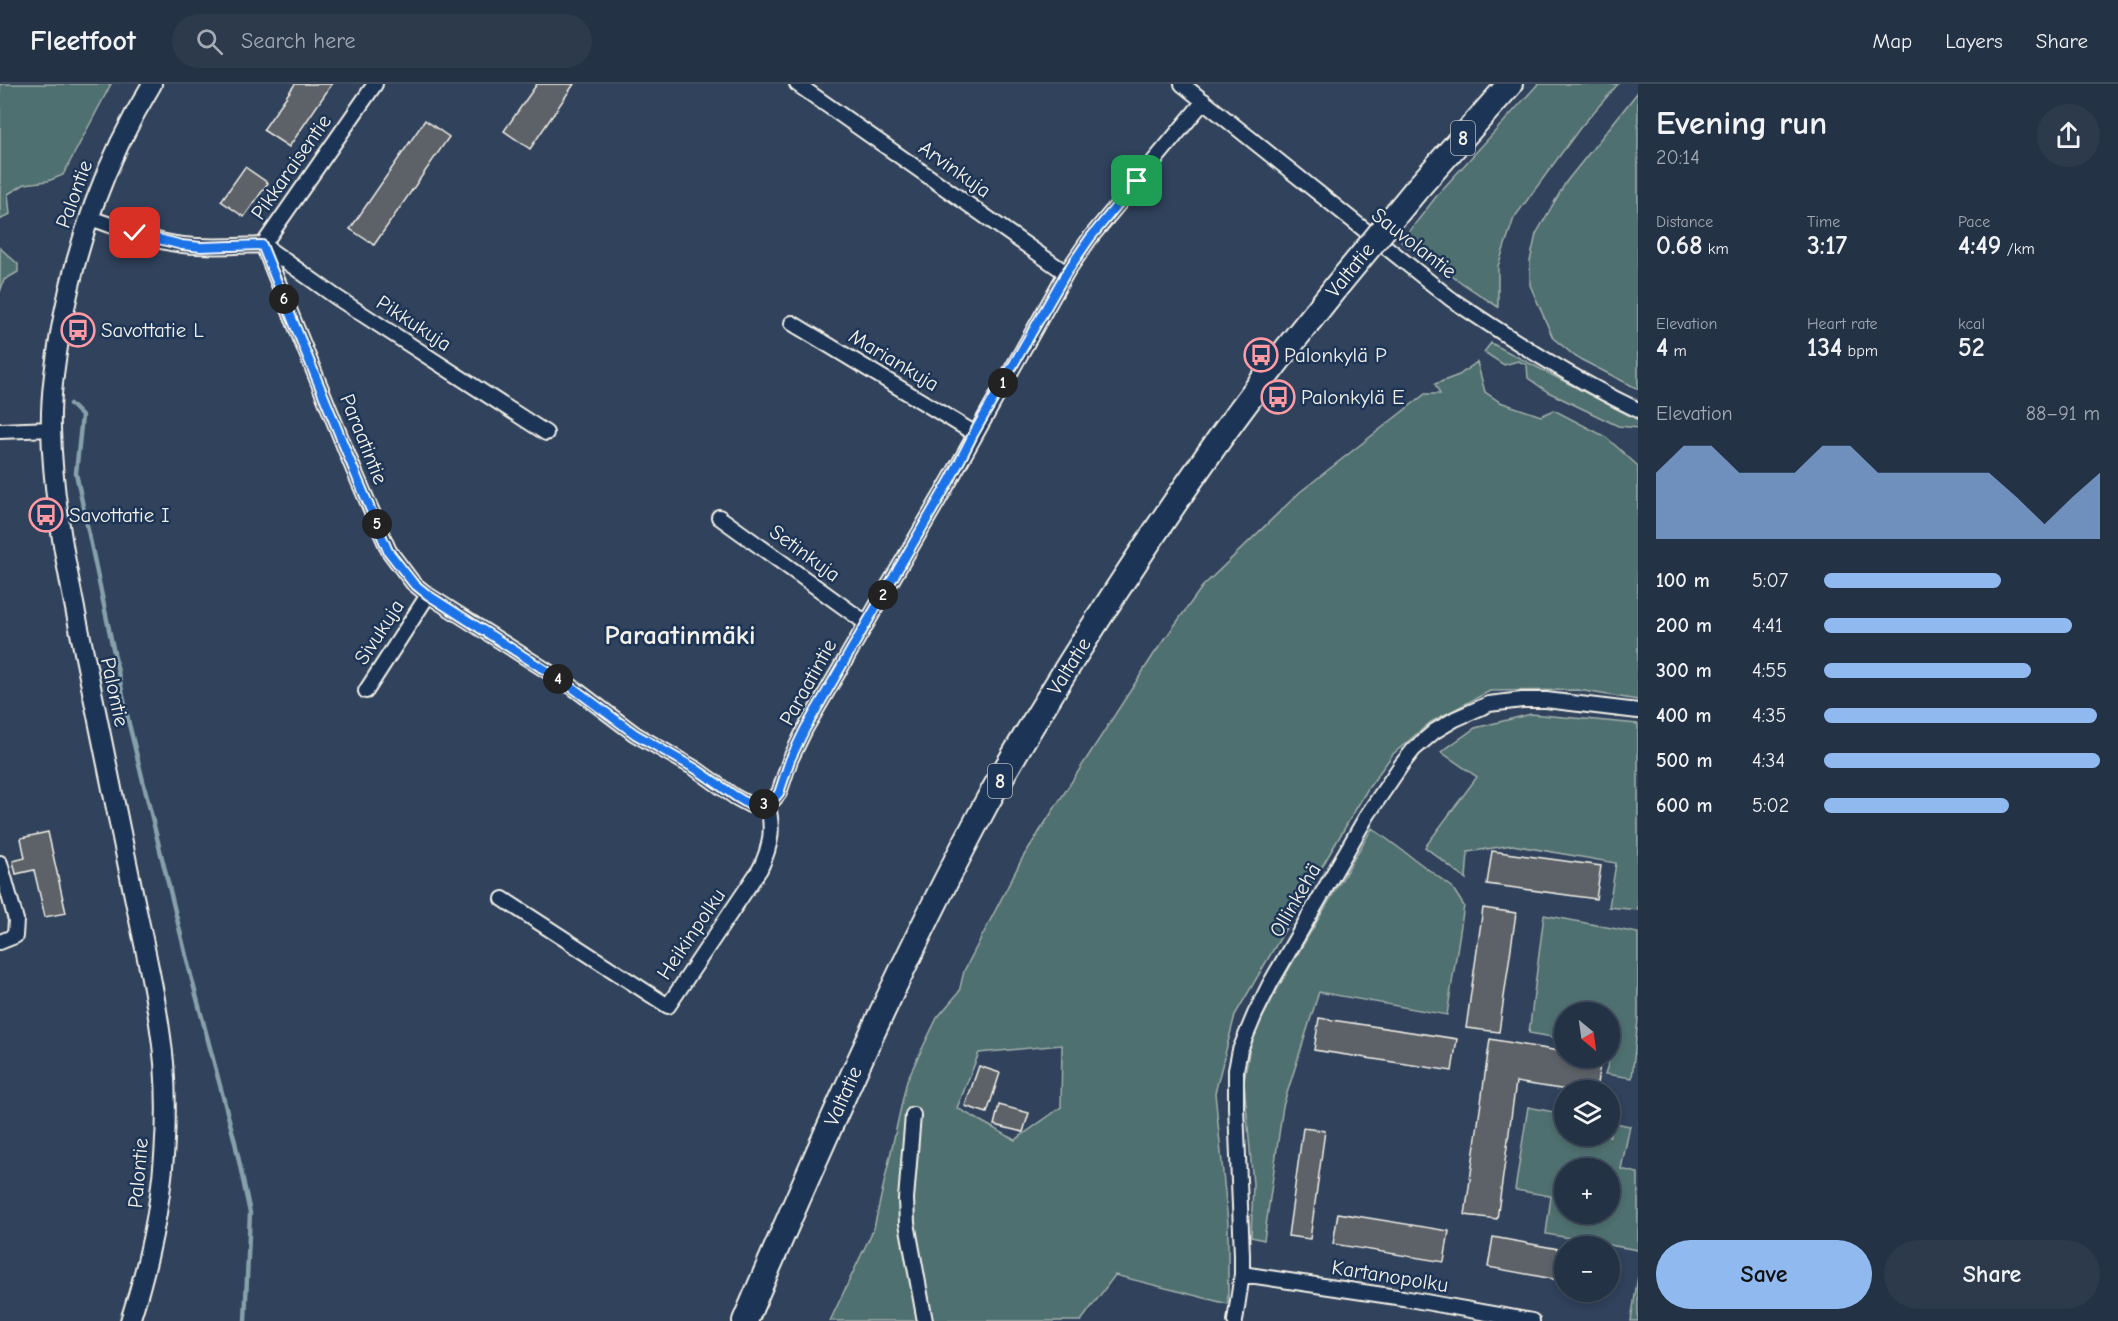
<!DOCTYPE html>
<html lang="en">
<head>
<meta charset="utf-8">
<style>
	body { margin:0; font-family:"Comic Neue",sans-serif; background:#2c3a4c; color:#f1f3f6; height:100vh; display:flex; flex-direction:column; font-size:22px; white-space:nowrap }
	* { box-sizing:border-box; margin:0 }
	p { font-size:20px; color:#a3aab3 }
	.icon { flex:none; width:33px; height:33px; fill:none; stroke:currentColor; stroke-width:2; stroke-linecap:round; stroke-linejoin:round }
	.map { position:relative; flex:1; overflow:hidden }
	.panel { display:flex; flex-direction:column; background:#243245; width:480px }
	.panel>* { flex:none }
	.needle { width:39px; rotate:151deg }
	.buttons { position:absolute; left:1554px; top:918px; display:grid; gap:12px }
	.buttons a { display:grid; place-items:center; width:66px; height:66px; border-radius:50%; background:#243245; box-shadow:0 3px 9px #0003,0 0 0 2px #414d5e; font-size:30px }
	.pin { position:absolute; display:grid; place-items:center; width:51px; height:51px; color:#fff; margin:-26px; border-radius:12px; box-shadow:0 3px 9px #0006 }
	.km { position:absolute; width:30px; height:30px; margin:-15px; border-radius:50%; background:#222; color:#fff; font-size:16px; line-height:30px; text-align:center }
	.round { display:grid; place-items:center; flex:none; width:63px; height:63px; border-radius:32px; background:#2c3a4c }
	.head { display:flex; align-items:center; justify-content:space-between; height:102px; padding:0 18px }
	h1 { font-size:33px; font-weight:700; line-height:45px }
	.stats { display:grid; grid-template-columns:repeat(3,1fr); gap:9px; height:102px; padding:6px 18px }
	.stats div { display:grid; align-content:center }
	.stats b { font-size:26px; font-weight:700 }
	.stats small { font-size:16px; font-weight:400 }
	.stats p { font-size:16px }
	.chart { height:168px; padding:12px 18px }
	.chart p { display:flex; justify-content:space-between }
	.chart svg { width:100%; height:108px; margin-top:6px; fill:#90b9f0; opacity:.7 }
	.button { display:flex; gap:12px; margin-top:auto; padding:12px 18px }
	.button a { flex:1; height:69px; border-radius:36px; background:#90b9f0; color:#111; font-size:24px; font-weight:700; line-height:69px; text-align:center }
	.button a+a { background:#2c3a4c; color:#f1f3f6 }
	ul { padding:0 18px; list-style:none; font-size:20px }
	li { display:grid; grid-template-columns:96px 72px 1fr; align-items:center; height:45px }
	li i { height:15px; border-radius:8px; background:#90b9f0 }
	header { display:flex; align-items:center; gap:36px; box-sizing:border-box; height:84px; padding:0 30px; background:#243245; border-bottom:2px solid #414d5e }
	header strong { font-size:28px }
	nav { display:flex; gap:33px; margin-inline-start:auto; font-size:21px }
	.search { width:420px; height:54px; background:#2c3a4c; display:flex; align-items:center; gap:15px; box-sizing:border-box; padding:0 21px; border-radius:33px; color:#a3aab3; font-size:22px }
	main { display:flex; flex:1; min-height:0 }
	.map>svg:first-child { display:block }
	.green { fill:#50706f; stroke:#a2b0ac; stroke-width:1.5; fill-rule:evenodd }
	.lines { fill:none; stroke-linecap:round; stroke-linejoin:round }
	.stream { stroke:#87a1ab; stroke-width:4.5 }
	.building { fill:#5d6268; stroke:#f4f1e8; stroke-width:1.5 }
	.street-casing { stroke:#f4f1e8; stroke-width:18 }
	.secondary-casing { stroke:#f4f1e8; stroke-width:22 }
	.highway-casing { stroke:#f4f1e8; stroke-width:28 }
	.street { stroke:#1d3557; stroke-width:14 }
	.secondary { stroke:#1d3557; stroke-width:18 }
	.highway { stroke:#1d3557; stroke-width:24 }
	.highway-bridge-casing { stroke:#f4f1e8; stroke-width:28; stroke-linecap:butt }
	.highway-bridge { stroke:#1d3557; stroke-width:24 }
	.route-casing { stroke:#fff; stroke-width:12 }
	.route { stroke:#1a73e8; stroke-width:8 }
	.labels { text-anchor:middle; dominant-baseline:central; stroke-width:5; stroke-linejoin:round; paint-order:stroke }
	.shield { fill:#1d3557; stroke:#b4b9bc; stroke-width:1.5 }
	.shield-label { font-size:20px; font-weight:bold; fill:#f4f1e8 }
	.street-label { font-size:21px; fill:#f4f1e8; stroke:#1d3557 }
	.poi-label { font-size:21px; fill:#f4f1e8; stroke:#1d3557; text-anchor:start }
	.district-label { font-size:27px; font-weight:bold; fill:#f4f1e8; stroke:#1d3557 }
</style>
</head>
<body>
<header>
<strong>Fleetfoot</strong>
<div class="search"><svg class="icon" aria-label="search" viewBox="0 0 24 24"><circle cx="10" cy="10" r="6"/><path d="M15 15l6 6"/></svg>Search here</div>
<nav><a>Map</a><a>Layers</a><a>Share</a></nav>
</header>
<main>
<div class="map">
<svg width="1638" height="1237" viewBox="0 0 1638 1237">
	<rect width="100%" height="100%" fill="#30425c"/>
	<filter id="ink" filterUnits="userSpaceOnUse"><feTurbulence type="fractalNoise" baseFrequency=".0167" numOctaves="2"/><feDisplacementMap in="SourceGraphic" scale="12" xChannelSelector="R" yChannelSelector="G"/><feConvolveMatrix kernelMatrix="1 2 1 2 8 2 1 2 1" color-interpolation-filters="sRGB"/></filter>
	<g filter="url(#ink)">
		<path class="green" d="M0,0h111l-48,91 -15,6 -23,3 -17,10 2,20 -10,6z
			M1538,0h80l-38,44 -66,90 -16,48v41l-97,-65 38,-49z
			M1638,8v297l-62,-32 -23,-19 -23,-53v-24l6,-27 30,-52z
			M0,164l18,16v8l-14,8 -4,12z
			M1491,259l147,77v8l-20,-2 -70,-34 -20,-14 -1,-13 -9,-4 -14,4 -20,-13z
			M1477,278l8,30 15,10 41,14 13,-6 52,27 32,29v234l-60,-10 -88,1 -59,31 -38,32 -26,36 -132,225 -20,78 13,130v81l-113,-29 -34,46h-251l44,-93 33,-148 30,-62 22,-26 5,-21 59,-114 131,-203 48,-67 98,-95 125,-98h15l-5,-10 24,-9zM1062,961l-1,62 -46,33 -58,-32 22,-55z
			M1531,630l107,10v186l-29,-3 7,-44 -104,-18 -44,7 -2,27 -41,-32 52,-70 -36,-25 34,-24z
			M1372,744l80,59 12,19 -17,109 -128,-23 -36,114 -19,134 -13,-3 2,-53 -9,-102 7,-42 29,-56z
			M1544,831l94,18v86l-6,59 -27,-4 5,-16v-46h-46v27l-35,-6z
			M1528,1023l36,7v22h46v-14l20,4 -9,43 17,4v77l-92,-16 5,-38 -36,-6zM1564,1084h46v46h-46z
			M1638,1192v45h-7z"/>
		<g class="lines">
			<path class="stream" d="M70,320l12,12 -6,57 53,251 62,252 44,166 15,71 -5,108"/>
		</g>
		<path class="building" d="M295,0h37l-43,63 -26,-17z
			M537,0h37l-44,65 -26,-18z
			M425,36l24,17 -75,108 -24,-16z
			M245,83l23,16 -24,34 -23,-16z
			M48,748l18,81 -21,4 -11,-47 -18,4 -3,-13 12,-3 -4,-20z
			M1492,767l109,15 -5,33 -109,-15z
			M1483,824l33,5 -17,119 -33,-4z
			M1319,934l138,21 -5,32 -138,-21z
			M1490,955l74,13v6h37l-5,32h-29l-51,-8 -19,137 -32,-4z
			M979,982l21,7 -13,40 -22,-7z
			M999,1021l30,8 -6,19 -29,-7z
			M1303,1044l22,3 -15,108 -22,-3z
			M1338,1129l111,18 -5,31 -111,-18z
			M1493,1153l71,13v31l-76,-14z"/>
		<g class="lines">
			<g class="street-casing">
				<path id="street" d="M797,0l269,189
					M1182,0l269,215c60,40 122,80 187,111
					M88,133c31,11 62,24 95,28 26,3 53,1 80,0
					M263,161l90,223 36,83 24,32 15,12 146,93 61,46 61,35 39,28 15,8 17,-2 7,-4 5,-6 11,-33 15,-31 145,-249 116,-207 24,-35 114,-137
					M263,161l73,52 210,136
					M263,161l112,-161
					M792,239l182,110
					M0,347l51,-2
					M719,433l147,106
					M366,607l62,-96
					M0,779l16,57 -1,16 -15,6
					M503,815l165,107 92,-137c11,-23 14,-41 7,-66
					M913,1031l-7,84 1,24 18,98
					M1242,1190l161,24 129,23
					M1235,1237l7,-47v-19l-6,-148v-37l4,-20 15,-36 15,-30 98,-170 34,-50 12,-15 21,-18 20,-12 34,-15 33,-4h24l92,11"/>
			</g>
			<g class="secondary-casing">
				<path id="secondary" d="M130,1237c27,-82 41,-171 34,-258 -5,-53 -17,-105 -28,-157 -16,-81 -33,-162 -50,-244 -16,-77 -33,-154 -35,-233 -1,-32 4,-64 9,-95 16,-91 44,-171 92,-250"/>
			</g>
			<g class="highway-casing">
				<path id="highway" d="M1415,107l95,-107
					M745,1237c75,-175 151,-349 241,-517 27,-49 57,-97 86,-144 57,-90 115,-179 179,-264 27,-37 57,-73 85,-109"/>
			</g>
			<use href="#street" class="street"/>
			<use href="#secondary" class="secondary"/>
			<use href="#highway" class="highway"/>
			<g class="highway-bridge-casing">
				<path id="highway-bridge" d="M1336,203l79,-96"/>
			</g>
			<use href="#highway-bridge" class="highway-bridge"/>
		</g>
	</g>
	<g class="lines" filter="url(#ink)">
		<g class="route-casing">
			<path id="route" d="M135,149l47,12 19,2 61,-2 91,223 35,83 25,32 15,12 145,93 62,46 61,35 39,27 15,9 16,-2 8,-4 5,-6 11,-33 15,-31 145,-249 24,-47 92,-160 24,-35 47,-57"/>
		</g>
		<use href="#route" class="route"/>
	</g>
	<defs>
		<g id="bus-ring" transform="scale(1.725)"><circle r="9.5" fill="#1d3557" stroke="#ff9aa2" stroke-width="1.5"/><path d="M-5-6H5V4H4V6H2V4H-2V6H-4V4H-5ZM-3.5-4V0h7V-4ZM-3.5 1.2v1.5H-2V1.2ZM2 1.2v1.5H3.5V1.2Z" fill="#ff9aa2"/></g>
	</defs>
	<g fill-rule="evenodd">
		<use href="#bus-ring" x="78" y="246"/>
		<use href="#bus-ring" x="1261" y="271"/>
		<use href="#bus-ring" x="1278" y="313"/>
		<use href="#bus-ring" x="46" y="431"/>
	</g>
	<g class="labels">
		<g class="shield">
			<rect x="1451" y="37" width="24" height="34" rx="4.5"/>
			<rect x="988" y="680" width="24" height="34" rx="4.5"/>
		</g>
		<g class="shield-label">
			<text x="1463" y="54">8</text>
			<text x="1000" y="697">8</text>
		</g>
		<g class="street-label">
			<text transform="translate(291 83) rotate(-55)">Pikkaraisentie</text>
			<text transform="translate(955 85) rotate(35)">Arvinkuja</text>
			<text transform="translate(74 110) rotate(-70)">Palontie</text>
			<text transform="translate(1414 159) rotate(38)">Sauvolantie</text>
			<text transform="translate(1350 186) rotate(-51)">Valtatie</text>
			<text transform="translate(414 239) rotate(33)">Pikkukuja</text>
			<text transform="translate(894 276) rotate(31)">Mariankuja</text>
			<text transform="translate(364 355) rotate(68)">Paraatintie</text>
			<text transform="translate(805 469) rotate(36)">Setinkuja</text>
			<text transform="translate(379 548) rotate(-57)">Sivukuja</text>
			<text transform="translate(1069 582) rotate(-58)">Valtatie</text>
			<text transform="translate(808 598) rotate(-61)">Paraatintie</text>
			<text transform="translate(115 608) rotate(78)">Palontie</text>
			<text transform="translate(1295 816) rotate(-60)">Ollinkehä</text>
			<text transform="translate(691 850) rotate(-56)">Heikinpolku</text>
			<text transform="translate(843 1012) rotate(-66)">Valtatie</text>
			<text transform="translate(138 1089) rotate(-85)">Palontie</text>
			<text transform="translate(1390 1192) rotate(9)">Kartanopolku</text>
		</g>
		<g class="poi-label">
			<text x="101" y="246">Savottatie L</text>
			<text x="1284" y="271">Palonkylä P</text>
			<text x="1301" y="313">Palonkylä E</text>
			<text x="69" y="431">Savottatie I</text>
		</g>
		<g class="district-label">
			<text x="680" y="551">Paraatinmäki</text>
		</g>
	</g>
</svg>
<div class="buttons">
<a><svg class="needle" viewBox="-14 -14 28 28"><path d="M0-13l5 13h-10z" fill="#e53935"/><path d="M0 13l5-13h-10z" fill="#a3aab3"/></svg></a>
<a><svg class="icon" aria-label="layers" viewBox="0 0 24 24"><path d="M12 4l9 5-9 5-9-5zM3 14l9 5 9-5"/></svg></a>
<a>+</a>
<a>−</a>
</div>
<div class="pin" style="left:1137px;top:97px;background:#1e9e55"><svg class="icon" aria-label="arrive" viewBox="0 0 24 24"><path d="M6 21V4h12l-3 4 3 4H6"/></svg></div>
<div class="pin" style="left:135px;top:149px;background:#d93025"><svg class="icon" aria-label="check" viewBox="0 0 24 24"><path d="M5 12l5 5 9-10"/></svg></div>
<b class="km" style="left:1003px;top:299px">1</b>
<b class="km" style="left:883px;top:511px">2</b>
<b class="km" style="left:764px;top:720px">3</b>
<b class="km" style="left:558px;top:595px">4</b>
<b class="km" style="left:377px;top:440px">5</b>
<b class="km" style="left:284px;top:215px">6</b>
</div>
<section class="panel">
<div class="head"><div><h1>Evening run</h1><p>20:14</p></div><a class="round"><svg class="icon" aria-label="share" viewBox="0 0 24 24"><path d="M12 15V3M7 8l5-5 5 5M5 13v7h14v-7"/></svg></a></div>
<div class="stats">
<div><p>Distance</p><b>0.68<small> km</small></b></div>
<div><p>Time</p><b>3:17</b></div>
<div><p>Pace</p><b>4:49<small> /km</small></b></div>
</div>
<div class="stats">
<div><p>Elevation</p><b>4<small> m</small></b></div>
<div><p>Heart rate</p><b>134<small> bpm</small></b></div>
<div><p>kcal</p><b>52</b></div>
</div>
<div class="chart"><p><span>Elevation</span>88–91 m</p>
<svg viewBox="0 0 160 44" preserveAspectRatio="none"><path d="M0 44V17L10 6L20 6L30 17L40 17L50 17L60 6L70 6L80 17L90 17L100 17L110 17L120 17L130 27L140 38L150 27L160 17V44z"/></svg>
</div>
<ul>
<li><b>100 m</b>5:07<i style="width:64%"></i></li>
<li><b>200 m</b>4:41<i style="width:90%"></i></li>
<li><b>300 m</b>4:55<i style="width:75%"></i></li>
<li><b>400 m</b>4:35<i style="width:99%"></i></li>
<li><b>500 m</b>4:34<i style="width:100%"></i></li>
<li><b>600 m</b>5:02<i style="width:67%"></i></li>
</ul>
<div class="button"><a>Save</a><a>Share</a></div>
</section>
</main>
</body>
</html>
